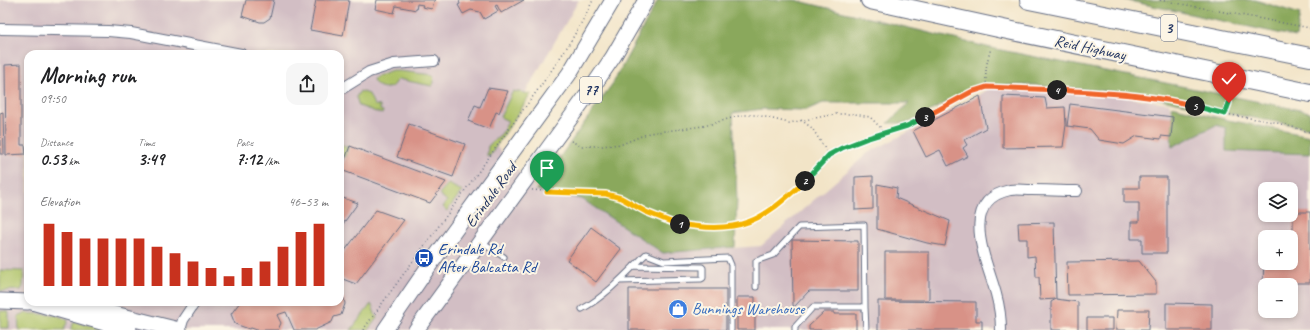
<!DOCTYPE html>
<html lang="en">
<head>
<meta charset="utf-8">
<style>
	body { margin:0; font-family:Caveat,sans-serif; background:#f6f6f6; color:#202124; height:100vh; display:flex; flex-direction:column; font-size:15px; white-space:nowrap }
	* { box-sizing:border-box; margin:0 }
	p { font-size:13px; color:#757577 }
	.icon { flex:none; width:22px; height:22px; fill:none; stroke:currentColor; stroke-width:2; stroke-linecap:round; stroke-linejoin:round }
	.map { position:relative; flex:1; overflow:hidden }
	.panel { position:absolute; left:24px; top:50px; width:320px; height:256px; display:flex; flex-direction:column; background:#fff; border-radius:12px; box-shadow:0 2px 6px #0003 }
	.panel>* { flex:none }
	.buttons { position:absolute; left:1258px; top:182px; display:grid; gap:8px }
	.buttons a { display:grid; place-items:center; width:40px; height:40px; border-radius:8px; background:#fff; box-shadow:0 2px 6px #0003; font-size:20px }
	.pin { position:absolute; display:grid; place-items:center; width:34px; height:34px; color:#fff; margin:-41px -17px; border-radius:50% 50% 50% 0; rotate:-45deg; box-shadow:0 0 4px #0007 }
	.pin .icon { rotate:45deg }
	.km { position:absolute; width:20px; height:20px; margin:-10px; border-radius:50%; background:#222; color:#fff; font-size:11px; line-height:20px; text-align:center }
	.round { display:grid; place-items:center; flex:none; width:42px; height:42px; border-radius:12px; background:#f6f6f6 }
	.headline { display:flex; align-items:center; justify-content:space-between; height:68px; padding:0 16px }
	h1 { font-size:22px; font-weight:800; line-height:30px }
	.figures { display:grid; grid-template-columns:repeat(3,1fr); gap:6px; height:68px; padding:4px 16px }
	.figures div { display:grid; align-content:center }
	.figures b { font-size:17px; font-weight:800 }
	.figures small { font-size:11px; font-weight:400 }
	.figures p { font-size:11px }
	.chart { height:112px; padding:8px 16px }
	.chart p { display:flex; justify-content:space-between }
	.chart svg { width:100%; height:72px; margin-top:4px; stroke:#c8321e; stroke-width:6 }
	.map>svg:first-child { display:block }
	.industrial { fill:#d2bec4; fill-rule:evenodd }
	.green { fill:#adc267; stroke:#647862 }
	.forest { fill:#8aa85c; stroke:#526c5d }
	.building { fill:#d89287 }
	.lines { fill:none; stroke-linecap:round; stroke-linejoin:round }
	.lane-casing { stroke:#666e83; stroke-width:7 }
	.street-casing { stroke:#666e83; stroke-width:12 }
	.primary-casing { stroke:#666e83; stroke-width:17 }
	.highway-casing { stroke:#666e83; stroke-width:20 }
	.path { stroke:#666e83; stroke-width:1.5; stroke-dasharray:1 3; stroke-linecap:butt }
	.lane { stroke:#fff; stroke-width:5 }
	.street { stroke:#fff; stroke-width:10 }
	.primary { stroke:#fff; stroke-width:15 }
	.highway { stroke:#fff; stroke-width:18 }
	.split-1-casing { stroke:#fff; stroke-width:8 }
	.split-2-casing { stroke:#fff; stroke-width:8 }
	.split-3-casing { stroke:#fff; stroke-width:8 }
	.split-4-casing { stroke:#fff; stroke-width:8 }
	.split-5-casing { stroke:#fff; stroke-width:8 }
	.split-6-casing { stroke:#fff; stroke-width:8 }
	.split-1 { stroke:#f5b400; stroke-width:5 }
	.split-2 { stroke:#f5b400; stroke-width:5 }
	.split-3 { stroke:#22a559; stroke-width:5 }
	.split-4 { stroke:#f0652b; stroke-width:5 }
	.split-5 { stroke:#f0652b; stroke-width:5 }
	.split-6 { stroke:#22a559; stroke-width:5 }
	.labels { text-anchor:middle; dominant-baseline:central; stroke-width:4; stroke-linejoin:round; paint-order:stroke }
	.shield { fill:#fcf5e5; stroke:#5e6a86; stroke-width:1 }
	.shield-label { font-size:15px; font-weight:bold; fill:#1b2f5e }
	.street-label { font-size:16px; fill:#1b2f5e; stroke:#fcf5e5 }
	.transit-label { font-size:16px; fill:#164399; stroke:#fcf5e5; text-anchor:start }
	.shop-label { font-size:16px; fill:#366cbe; stroke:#fcf5e5; text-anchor:start }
</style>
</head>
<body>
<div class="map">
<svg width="1310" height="330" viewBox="0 0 1310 330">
	<rect width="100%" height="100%" fill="#fcf5e5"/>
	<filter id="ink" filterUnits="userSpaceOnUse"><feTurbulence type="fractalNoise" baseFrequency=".025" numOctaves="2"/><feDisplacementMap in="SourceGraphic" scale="8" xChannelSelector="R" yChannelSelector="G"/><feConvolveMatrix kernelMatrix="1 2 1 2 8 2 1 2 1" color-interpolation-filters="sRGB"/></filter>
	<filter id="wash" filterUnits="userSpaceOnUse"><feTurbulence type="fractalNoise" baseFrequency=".012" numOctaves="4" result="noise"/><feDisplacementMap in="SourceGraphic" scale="16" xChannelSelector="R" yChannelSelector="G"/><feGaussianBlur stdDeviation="0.9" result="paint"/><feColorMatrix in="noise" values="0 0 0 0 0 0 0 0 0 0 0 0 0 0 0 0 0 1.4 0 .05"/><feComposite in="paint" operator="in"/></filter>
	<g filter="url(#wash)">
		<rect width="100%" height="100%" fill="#f2e4c7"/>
		<path class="industrial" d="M0,0h579l-84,145 41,45 46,9 81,54 98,-7 107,-93 111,-58 12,-8 101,6 77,10 4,17 43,5 94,22v183h-1310zM28,54h312v248h-312zM1265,189h26v26h-26zM1265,237h26v26h-26zM1265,285h26v26h-26z"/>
		<path class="green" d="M392,71h7l34,4 1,7 -2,4 -34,-7c-3,2 -4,6 -7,8 -7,3 -16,-1 -18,-8l2,-2z
			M360,91l9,3 5,11 6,1v4l3,1 -1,3 -23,-8 -3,-9z
			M513,91l18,3 -42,63 -2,-1 1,-10 14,-13 6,-12 -8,-4z
			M340,144l8,3 -3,10 -5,-2z
			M448,184l14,7 -15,20 -4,-4 4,-6 -8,-7z
			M0,270l24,1 -1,16 -2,3 -21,1z
			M371,304c3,5 3,9 6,14l-9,12h-17z
			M0,311h8l1,2v15h-9z
			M24,313l32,2 12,5 -4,10h-45l-1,-14z
			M74,322l38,8h-42z"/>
		<path class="forest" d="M658,0h137l196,48 319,64v16l-78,-14 -45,-10 -58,-11 -95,-8h-55l-71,38h-20l21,-20h-86l-17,7 -44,-1 -29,4 4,87 -2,47 -72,6 -81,-54 -46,-9 77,-107z
			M1125,0h130l45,14 -4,23z
			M1172,106l56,14 82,16v18l-84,-3v-23l-10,-3 -44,22c-2,-14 2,-27 0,-41z"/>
		<g id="blocks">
			<path class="building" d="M246,0h28l-4,18 -6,4h-4l-18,-6z
				M316,0h33l-6,36 -33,-6z
				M377,0h59l-2,1 -2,8 -10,-2 1,-2 -6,-1 -1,6 -20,-4 -2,7 -19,-4z
				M460,0h64l-23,13 -4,-8 -2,1 3,5 -14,8 -4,-7 -9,-2 -8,4 -5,-9 2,-1 -1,-3z
				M21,64v81h4l1,9 -20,1 -1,-90z
				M488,88l20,3 -9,22 -3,-1 -7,17 -21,-8 7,-16 5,2z
				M980,96l6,32 -22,12 3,5 -4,3 5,8 -20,10 -8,-16 -14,7 -13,-26z
				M1003,96l42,2 2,10 18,-1 1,18 -3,22 -60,1z
				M1070,104l103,13 -2,20 -10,-1v3l-24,-3 -13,8 -25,-4 -9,-11 -23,-3z
				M3,112l1,42h-4v-41z
				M409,124l56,20 -12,33 -56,-20z
				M350,146l96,36 -16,21 -89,-33z
				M873,176v33l-18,1v-33z
				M1139,177h28v76h-25v-14h-11v-17h8v-19h-15v-15h15z
				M877,184l20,4 -1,10 54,23 -5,25 -18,-3 -50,-14z
				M340,197l18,6 -18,25z
				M376,210l28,10 -48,64 -16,-6v-21z
				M1293,212h17v71h-47l1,-25h1v5h26v-5h2z
				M1054,222l2,77 -16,1 -1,-23h-3l-1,-21 -8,1v-18h-8l-1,-16z
				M591,227l30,22 -25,33 -29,-22z
				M792,240l66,1v50h-49l-15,16 -1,-2z
				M885,252h44v48h-44z
				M1139,261l17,21v12l-88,1 -1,-33z
				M629,289h97v41h-97z
				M340,297l4,1 1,6 -4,11 -7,2 -2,5 -17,8h-21l-8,-18 -9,3 4,8 -3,7h-21l-6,-2 -2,1 -14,-5 -4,-10 9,-12h100z
				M737,297h18v33h-18z
				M1056,299l22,3v28h-27v-28z
				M878,301l98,1v19h6v9h-104z
				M1166,303l46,1v26h-46z
				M1117,310h32l-1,20h-32z
				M824,312h10v2h22v16h-47v-4z
				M1087,318h26v12h-26z"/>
		</g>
	</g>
	<g filter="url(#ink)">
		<use href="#blocks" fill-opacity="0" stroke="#666e83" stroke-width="1"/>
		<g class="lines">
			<g class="lane-casing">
				<path id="lane" d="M482,243l22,14
					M619,281l82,-2 2,-1v-10l-1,-1 -68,-1
					M756,287v-26l17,-6 26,-28 65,-2 1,82
					M582,309c25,-14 44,-35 64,-55l18,7 64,-3 3,7v65
					M795,330v-3l18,-20h52l1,23"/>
			</g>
			<g class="street-casing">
				<path id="street" d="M0,29l108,2 23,2 110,21
					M340,90l29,-18 25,-8 40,-3
					M180,330l3,-10 12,-18
					M1001,330c0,-12 -2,-25 -5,-36 -9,-33 -39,-93 14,-104 6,-1 14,0 21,0 15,0 30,1 46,1"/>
			</g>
			<g class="primary-casing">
				<path id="primary" d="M0,301l28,1
					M32,302l97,28
					M43,302l27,1 109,27
					M385,330l46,-67 138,-189 44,-74
					M416,330l169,-232 28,-41 33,-57"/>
			</g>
			<g class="highway-casing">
				<path id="highway" d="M870,0l133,29 307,64
					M1029,0l281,57"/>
			</g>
			<path class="path" d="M1160,0l150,28
				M987,87c-3,-15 0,-25 4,-39
				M1224,95l5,8 -4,11
				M801,120l11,8 17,27
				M571,141l10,5h21l20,-2 27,-11 55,-7 38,-11h15l32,8 47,-9h19l15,3 10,10 3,7
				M532,190l44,4h30l15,4 25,14 25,10 25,5 28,1 22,-4 21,-11 20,-15 22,-21 20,-22 14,-7 25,-10 39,-12 64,-34 16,-5h35l95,7 62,8 46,12 49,8 36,10
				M363,330c48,-67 98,-133 146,-201 30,-41 62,-82 84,-129"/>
			<use href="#lane" class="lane"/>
			<use href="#street" class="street"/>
			<use href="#primary" class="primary"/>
			<use href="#highway" class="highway"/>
		</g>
	</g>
	<g class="lines" filter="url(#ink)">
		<g class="split-1-casing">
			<path id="split-1" d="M547,192l59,2 15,4 25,14 25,10 9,2"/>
		</g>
		<g class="split-2-casing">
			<path id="split-2" d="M680,224c60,11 82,-3 125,-43"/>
		</g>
		<g class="split-3-casing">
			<path id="split-3" d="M805,181l24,-26 13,-7 26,-10 39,-12 18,-9"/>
		</g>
		<g class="split-4-casing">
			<path id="split-4" d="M925,117l46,-25 16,-5 70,3"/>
		</g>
		<g class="split-5-casing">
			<path id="split-5" d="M1057,90c46,3 93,4 138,16"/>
		</g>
		<g class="split-6-casing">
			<path id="split-6" d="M1195,106l30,8 4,-11"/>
		</g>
		<use href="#split-1" class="split-1"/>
		<use href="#split-2" class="split-2"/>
		<use href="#split-3" class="split-3"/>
		<use href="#split-4" class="split-4"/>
		<use href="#split-5" class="split-5"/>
		<use href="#split-6" class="split-6"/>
	</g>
	<defs>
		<g id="bus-disc" transform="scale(1)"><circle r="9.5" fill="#1a4fb4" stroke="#fcf5e5"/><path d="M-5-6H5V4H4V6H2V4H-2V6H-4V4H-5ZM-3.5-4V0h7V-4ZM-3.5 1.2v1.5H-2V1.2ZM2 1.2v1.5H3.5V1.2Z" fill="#fff"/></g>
		<g id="shop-disc" transform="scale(1)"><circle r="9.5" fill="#3f7fe0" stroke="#fcf5e5"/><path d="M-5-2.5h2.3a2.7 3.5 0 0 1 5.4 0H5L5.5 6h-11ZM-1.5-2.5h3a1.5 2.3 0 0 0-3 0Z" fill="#fff"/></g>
	</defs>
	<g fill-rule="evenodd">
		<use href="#bus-disc" x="424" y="258"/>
		<use href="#shop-disc" x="678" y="309"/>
	</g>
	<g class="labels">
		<g class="shield">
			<rect x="1161" y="15" width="16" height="26" rx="3"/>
			<rect x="580" y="77" width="22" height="26" rx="3"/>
		</g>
		<g class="shield-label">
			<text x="1169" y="28">3</text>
			<text x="591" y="90">77</text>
		</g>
		<g class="street-label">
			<text transform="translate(1090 48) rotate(12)">Reid Highway</text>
			<text transform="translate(491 195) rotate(-54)">Erindale Road</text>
		</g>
		<g class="transit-label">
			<text x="438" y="249">Erindale Rd<tspan x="438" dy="18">After Balcatta Rd</tspan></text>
		</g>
		<g class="shop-label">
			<text x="692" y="309">Bunnings Warehouse</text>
		</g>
	</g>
</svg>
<div class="buttons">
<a><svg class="icon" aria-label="layers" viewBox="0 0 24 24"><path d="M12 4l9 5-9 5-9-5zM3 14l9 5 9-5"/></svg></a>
<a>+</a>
<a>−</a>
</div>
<div class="pin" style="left:547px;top:192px;background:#1e9e55"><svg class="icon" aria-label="arrive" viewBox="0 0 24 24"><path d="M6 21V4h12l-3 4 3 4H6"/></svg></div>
<div class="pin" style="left:1229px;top:103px;background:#d93025"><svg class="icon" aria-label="check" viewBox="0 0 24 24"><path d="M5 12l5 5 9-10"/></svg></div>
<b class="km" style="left:680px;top:224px">1</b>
<b class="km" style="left:805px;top:181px">2</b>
<b class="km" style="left:925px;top:117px">3</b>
<b class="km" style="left:1057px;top:90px">4</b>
<b class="km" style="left:1195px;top:106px">5</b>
<section class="panel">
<div class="headline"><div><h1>Morning run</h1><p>09:50</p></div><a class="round"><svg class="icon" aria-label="share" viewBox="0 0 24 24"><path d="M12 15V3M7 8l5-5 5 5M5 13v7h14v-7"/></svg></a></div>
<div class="figures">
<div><p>Distance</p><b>0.53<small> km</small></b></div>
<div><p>Time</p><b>3:49</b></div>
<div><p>Pace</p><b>7:12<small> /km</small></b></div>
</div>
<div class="chart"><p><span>Elevation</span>46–53 m</p>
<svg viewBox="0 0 160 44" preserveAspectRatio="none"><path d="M5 44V6M15 44V11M25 44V15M35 44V15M45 44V15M55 44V15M65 44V20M75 44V24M85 44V29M95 44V33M105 44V38M115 44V33M125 44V29M135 44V20M145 44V11M155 44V6"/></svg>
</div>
</section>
</div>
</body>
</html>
